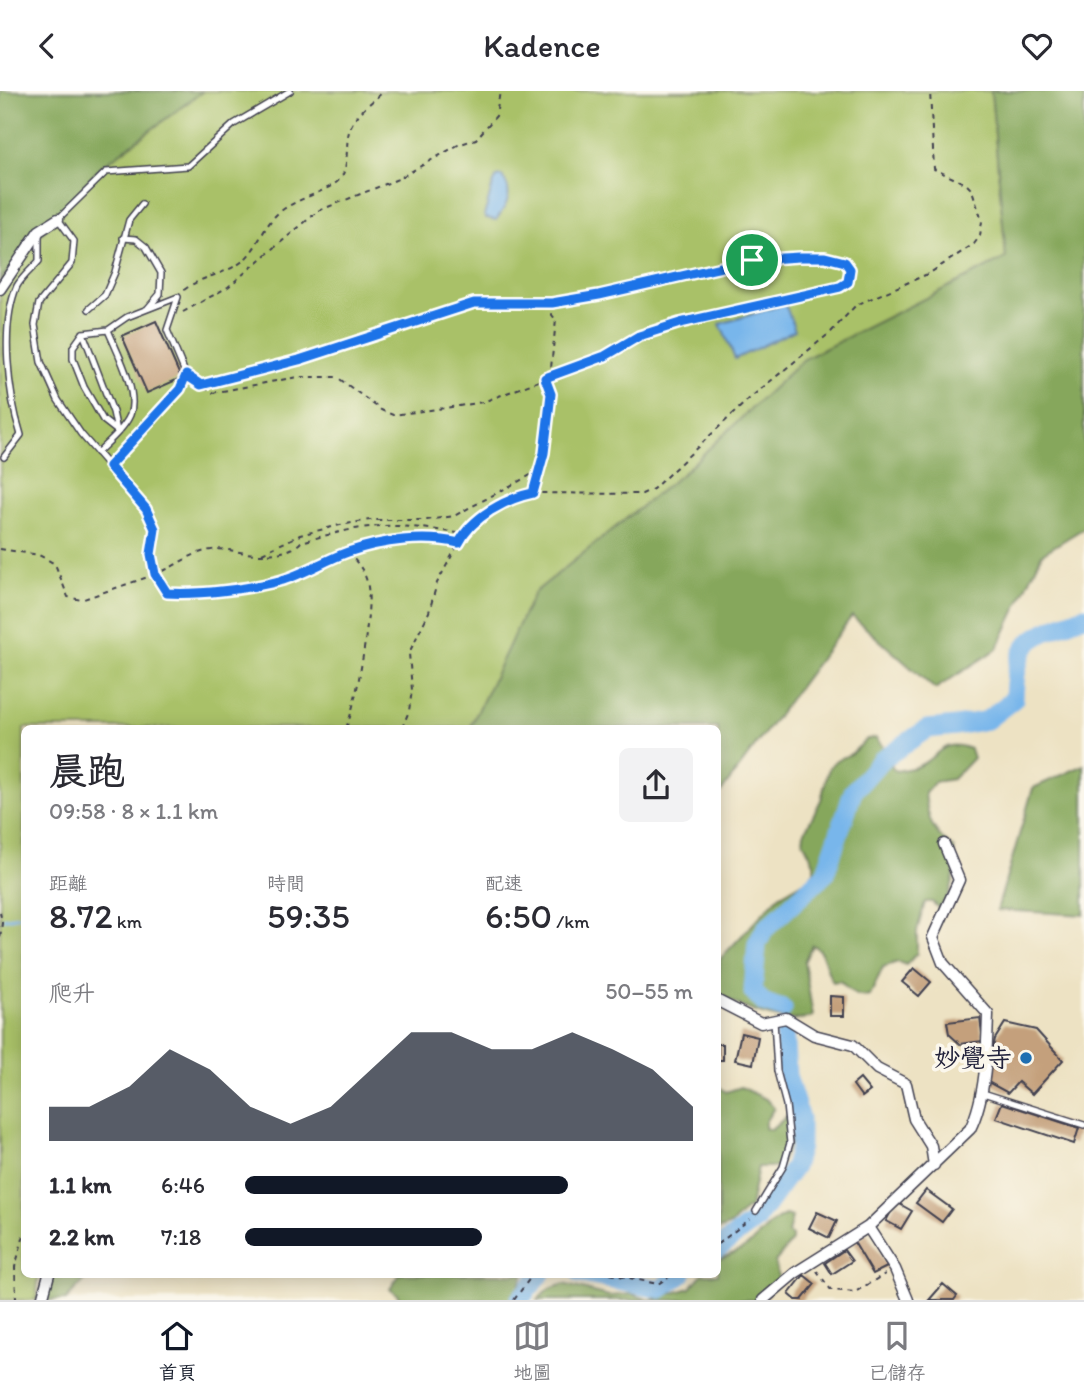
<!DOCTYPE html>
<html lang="zh-TW">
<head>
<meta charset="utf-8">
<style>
	body { margin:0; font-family:Itim,"LXGW WenKai TC",sans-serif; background:#f2f2f3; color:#2b2b33; height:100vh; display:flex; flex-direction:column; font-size:26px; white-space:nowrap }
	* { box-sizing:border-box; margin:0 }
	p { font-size:23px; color:#7c7c81 }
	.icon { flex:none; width:38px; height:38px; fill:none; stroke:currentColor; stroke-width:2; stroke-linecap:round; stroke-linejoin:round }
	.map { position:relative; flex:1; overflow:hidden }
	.side { position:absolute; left:21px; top:634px; width:700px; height:553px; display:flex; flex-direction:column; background:#fff; border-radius:10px; box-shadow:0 4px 18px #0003 }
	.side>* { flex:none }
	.pin { position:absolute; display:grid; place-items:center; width:60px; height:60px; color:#fff; margin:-30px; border:4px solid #fff; border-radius:50%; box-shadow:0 2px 7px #0007 }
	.round { display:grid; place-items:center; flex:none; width:74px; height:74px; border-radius:10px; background:#f2f2f3 }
	.headline { display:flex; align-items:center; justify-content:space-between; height:119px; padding:0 28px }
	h1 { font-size:38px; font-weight:600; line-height:52px }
	.metrics { display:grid; grid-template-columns:repeat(3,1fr); gap:10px; height:119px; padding:7px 28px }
	.metrics div { display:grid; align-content:center }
	.metrics b { font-size:35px; font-weight:600 }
	.metrics small { font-size:19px; font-weight:400 }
	.metrics p { font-size:19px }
	.chart { height:196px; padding:14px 28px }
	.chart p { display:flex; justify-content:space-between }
	.chart svg { width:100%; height:126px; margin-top:7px; fill:#111827; opacity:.7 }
	ul { padding:0 28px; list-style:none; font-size:23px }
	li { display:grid; grid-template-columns:112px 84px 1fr; align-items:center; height:52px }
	li i { height:18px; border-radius:9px; background:#111827 }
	header { display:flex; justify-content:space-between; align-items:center; height:91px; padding:0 28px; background:#fff; font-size:32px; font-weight:600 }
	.menu { display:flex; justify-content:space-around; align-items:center; height:98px; border-top:2px solid #e1e1e2; background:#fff; font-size:19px; color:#7c7c81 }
	.menu a { display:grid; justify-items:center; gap:4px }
	.menu .selected { color:#111827 }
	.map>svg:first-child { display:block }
	.green { fill:#a9c167; stroke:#667251; stroke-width:2 }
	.forest { fill:#86a75c; stroke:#54644c; stroke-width:2 }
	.water { fill:#78b6eb; stroke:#4d6c93; stroke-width:2 }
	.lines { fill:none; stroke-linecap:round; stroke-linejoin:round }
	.stream { stroke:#78b6eb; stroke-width:3.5 }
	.river { stroke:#78b6eb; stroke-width:19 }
	.building { fill:#c4a07c }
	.service-casing { stroke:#403f4f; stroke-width:8 }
	.minor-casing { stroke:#403f4f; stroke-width:13 }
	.path { stroke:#403f4f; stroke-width:2; stroke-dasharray:5 5; stroke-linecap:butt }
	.service { stroke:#fff; stroke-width:5 }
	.minor { stroke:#fff; stroke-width:10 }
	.route-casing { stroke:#fff; stroke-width:14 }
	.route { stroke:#1a73e8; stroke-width:9 }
	.poi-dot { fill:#1f6fb2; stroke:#fbf7ec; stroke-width:2.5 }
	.labels { text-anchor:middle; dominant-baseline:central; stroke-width:7; stroke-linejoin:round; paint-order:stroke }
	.poi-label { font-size:26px; fill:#22223b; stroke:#fbf7ec; text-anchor:end }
</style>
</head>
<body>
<header><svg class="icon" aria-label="back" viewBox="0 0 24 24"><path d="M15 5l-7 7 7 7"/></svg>Kadence<svg class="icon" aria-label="heart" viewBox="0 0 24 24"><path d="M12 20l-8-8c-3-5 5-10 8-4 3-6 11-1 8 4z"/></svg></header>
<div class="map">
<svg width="1084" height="1209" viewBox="0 0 1084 1209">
	<rect width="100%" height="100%" fill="#fbf7ec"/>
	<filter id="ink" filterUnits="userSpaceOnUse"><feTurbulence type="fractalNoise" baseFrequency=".0143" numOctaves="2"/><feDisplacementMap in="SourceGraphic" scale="14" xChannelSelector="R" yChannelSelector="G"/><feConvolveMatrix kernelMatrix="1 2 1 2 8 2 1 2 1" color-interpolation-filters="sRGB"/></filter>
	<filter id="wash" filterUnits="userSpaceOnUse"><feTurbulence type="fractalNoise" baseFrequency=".00686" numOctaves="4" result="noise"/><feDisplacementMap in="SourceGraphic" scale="28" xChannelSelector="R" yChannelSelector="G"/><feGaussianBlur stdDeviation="1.57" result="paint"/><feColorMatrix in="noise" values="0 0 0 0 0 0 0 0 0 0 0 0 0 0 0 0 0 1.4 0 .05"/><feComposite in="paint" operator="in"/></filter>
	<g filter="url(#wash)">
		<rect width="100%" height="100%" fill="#ede2c3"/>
		<path class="green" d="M203,0h788l15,167 -202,101 -121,114 -148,120 -65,135h-446v546h15l-3,26h-36v-1020l101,-113z"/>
		<path class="forest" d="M0,0h203l-102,76 -101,113z
			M991,0h93v437l-42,26 -45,95 -62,40 -83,-73 -134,180v-68h-248l64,-135 149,-120 121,-114 202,-101z
			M876,647l15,19 1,11 4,3c7,-2 16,-2 22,-5 22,-10 23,-28 52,-17l3,9 -20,21 -18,3 -10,11c3,29 7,38 29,56 2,21 1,44 -16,59l-6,-6h-7l-8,29v22l-11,12 -8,-3 -15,5 -13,29c-15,3 -21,-6 -30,-15l-7,1c-9,-12 -6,-30 -21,-37l-8,17 9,54c-20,12 -81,-8 -95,-25l2,-32 59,-63 31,-18 4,-7v-8l-11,-22 1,-8 17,-33 8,-32 6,-7 16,-7 16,-15z
			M1084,674v150l-87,-5 36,-122z
			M718,995l8,6 15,-5 25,12 8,9 -9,14v6l6,2 16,-14 3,27 -12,24h-20l-8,41 -5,2 -14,15 -13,5z
			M785,1124l7,2 -4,16 4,3v5l-17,21 4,18 -16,20h-226l12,-11 15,-5 45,12 24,-2 16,6 41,-12 12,-14h16v-14c8,-5 18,-7 26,-12 16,-10 24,-26 41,-33z
			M47,1183h44l-25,26h-28z
			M400,1183h124l-11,26h-114l-1,-5 -8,-6z"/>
		<path class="water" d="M502,85c12,17 6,28 -6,44l-10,-2 -2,-3c5,-13 6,-27 13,-38z
			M785,213l10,26 -60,29 -15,-35z"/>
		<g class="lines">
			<path class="stream" d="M4,828l20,-4"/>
			<path class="river" d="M783,918l-19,-6 -11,-11 4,-48 8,-15 60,-55 28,-82 28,-32 46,-31 29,-3 31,-6 27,-21c2,-63 17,-61 70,-83
				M718,1157l37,-27 39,-54 6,-20v-29l-13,-42 -3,-47
				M580,1183l81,15 21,-15
				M519,1209l22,-26"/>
		</g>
		<g id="blocks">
			<path class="building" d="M156,230l25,57 -34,15 -25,-57z
				M914,877l17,14 -12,14 -17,-14z
				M830,905l14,1v19h-14z
				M980,927l3,23 -23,3 -11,-10 -2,-12z
				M1005,932l31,7 27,30 -31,34 -14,-12 -10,11 -22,-12 9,-42z
				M741,942l17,4 -5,27 -18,-4z
				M718,953h5v16h-5z
				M860,988l10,12 -8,6 -9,-12z
				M1002,1012l77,25 -5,16 -78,-26z
				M926,1099l26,19 -10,13 -26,-19z
				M896,1111l16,9 -11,18 -15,-8z
				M817,1121l20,9 -8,17 -20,-10z
				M867,1143l20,33 -14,7 -19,-32z
				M844,1159l8,11 -20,13 -7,-11z
				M804,1184l11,9 -13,16h-6l-7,-6z
				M943,1193l14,12 -3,4h-25z"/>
		</g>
	</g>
	<g filter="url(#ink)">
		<use href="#blocks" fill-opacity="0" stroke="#403f4f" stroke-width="2"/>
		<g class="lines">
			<g class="service-casing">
				<path id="service" d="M290,0l-56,33 -46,42 -82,6 -48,47 16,22 -2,22 -33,40 -4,22 6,37 17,38 23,34 65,75 9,20 -4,25 4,20 12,19 21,2 92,-14 67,-29
					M123,147l13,1 10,8 15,26 -1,21 -12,14
					M89,218l16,-14 10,-23 14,-52 13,-16
					M83,242l30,79 4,19 -14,-11 -19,-33 -11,-28v-12z
					M83,242l25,-3
					M97,362c11,-11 27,-24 33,-38 9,-23 -13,-63 -22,-85l19,-13 51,-20 -11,33 19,45 -6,14 -71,77
					M4,366l17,-22c-13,-41 -21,-110 -4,-149 5,-9 15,-17 22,-25v-25
					M980,1001l104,33
					M756,1120l27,-44 7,-24 -4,-38 -9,-34 -3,-51"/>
			</g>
			<g class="minor-casing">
				<path id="minor" d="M0,198l39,-58 19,-12
					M718,910l43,22 25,-5 28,17 39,10 24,24 29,15 8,35 17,27 3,19
					M42,1209l7,-26
					M763,1209l32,-27 73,-46
					M908,1209l-13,-31 -27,-42 102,-98c16,-32 17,-79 18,-115l-45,-51 -10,-26 26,-57 -15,-36"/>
			</g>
			<path class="path" d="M184,199c18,-14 35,-14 53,-25 19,-11 24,-35 39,-50 16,-15 45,-21 61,-33 15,-12 6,-39 14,-56 7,-14 21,-24 33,-35
				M183,221l45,-25 90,-76 80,-32 60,-34 18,-6 20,-23 4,-25
				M193,289l8,5 98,-25 175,-57 78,1 47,-9 153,-35 73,-3 20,5 6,8 -3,12 -8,5 -160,36 -42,13 -33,20 -122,46 -24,4 -66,9 -12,-5 -44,-33h-40l-85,16 -11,-8
				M533,401l11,-39 7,-59 -6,-16 6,-10 5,-48 -4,-5v-11
				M0,458l39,6 16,9 13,33 13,3 67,-23
				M355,459c34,-9 70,-15 104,-7
				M262,462l38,-18 40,-10 30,-5h57l27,-4 86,-46
				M259,463c14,0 32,-1 42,-12 27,-7 53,-15 81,-16 27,-1 55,4 82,8l15,-15 16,-11 38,-15 109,1 11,-5 98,-92 80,-65 25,-27 74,-32 44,-29 6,-8 2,-15 -10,-31 -6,-6 -32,-15 -4,-78
				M163,480c16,-7 30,-19 48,-21 16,-3 30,4 46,4
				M346,637c11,-25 26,-115 22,-141 -2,-13 -7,-20 -15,-29
				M402,637l7,-17 3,-21 -3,-37 20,-41 8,-29 26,-48
				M0,821l2,11 -2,15
				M718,1153l32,-25
				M817,1180l14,19 24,2 30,-18
				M610,1183l48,10 15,-10
				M16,1209l-1,-33 9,-32
				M514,1209l19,-26"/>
			<use href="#service" class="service"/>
			<use href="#minor" class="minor"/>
		</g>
	</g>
	<g class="lines" filter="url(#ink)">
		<g class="route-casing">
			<path id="route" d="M799,166h26l20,5 5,7 -2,13 -8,5 -160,36 -41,13 -34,20 -60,22 6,16 -7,59 -11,40c-28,6 -61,24 -74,50 -34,-8 -77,-3 -111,9 -23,8 -45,23 -69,29 -30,8 -81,14 -112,12l-12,-19 -4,-20 4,-25 -9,-20 -37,-43 71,-77 6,-14 15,10 98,-25 175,-57h78l47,-8 153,-35z"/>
		</g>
		<use href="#route" class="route"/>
	</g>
	<circle class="poi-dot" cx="1026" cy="967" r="7"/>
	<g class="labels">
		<g class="poi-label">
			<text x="1012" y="967">妙覺寺</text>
		</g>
	</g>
</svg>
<div class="pin" style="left:752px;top:169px;background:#1e9e55"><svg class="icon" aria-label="arrive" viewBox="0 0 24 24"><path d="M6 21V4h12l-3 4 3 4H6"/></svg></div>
<section class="side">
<div class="headline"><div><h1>晨跑</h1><p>09:58 · 8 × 1.1 km</p></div><a class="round"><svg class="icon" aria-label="share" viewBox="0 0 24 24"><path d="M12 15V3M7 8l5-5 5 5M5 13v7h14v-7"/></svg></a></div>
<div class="metrics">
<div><p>距離</p><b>8.72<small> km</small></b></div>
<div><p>時間</p><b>59:35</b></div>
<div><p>配速</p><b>6:50<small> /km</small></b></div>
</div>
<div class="chart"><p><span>爬升</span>50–55 m</p>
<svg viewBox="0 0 160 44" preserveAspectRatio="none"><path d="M0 44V32L10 32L20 25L30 12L40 19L50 32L60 38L70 32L80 19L90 6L100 6L110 12L120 12L130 6L140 12L150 19L160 32V44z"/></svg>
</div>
<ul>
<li><b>1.1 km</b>6:46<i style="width:72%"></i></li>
<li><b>2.2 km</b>7:18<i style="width:53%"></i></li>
</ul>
</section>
</div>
<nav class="menu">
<a class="selected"><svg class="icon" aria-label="home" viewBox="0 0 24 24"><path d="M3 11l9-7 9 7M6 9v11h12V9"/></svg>首頁</a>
<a><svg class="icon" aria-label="map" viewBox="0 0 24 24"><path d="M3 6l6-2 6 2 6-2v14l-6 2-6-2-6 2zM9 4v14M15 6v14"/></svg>地圖</a>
<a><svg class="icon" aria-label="saved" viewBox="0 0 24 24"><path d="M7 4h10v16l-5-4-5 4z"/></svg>已儲存</a>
</nav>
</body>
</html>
